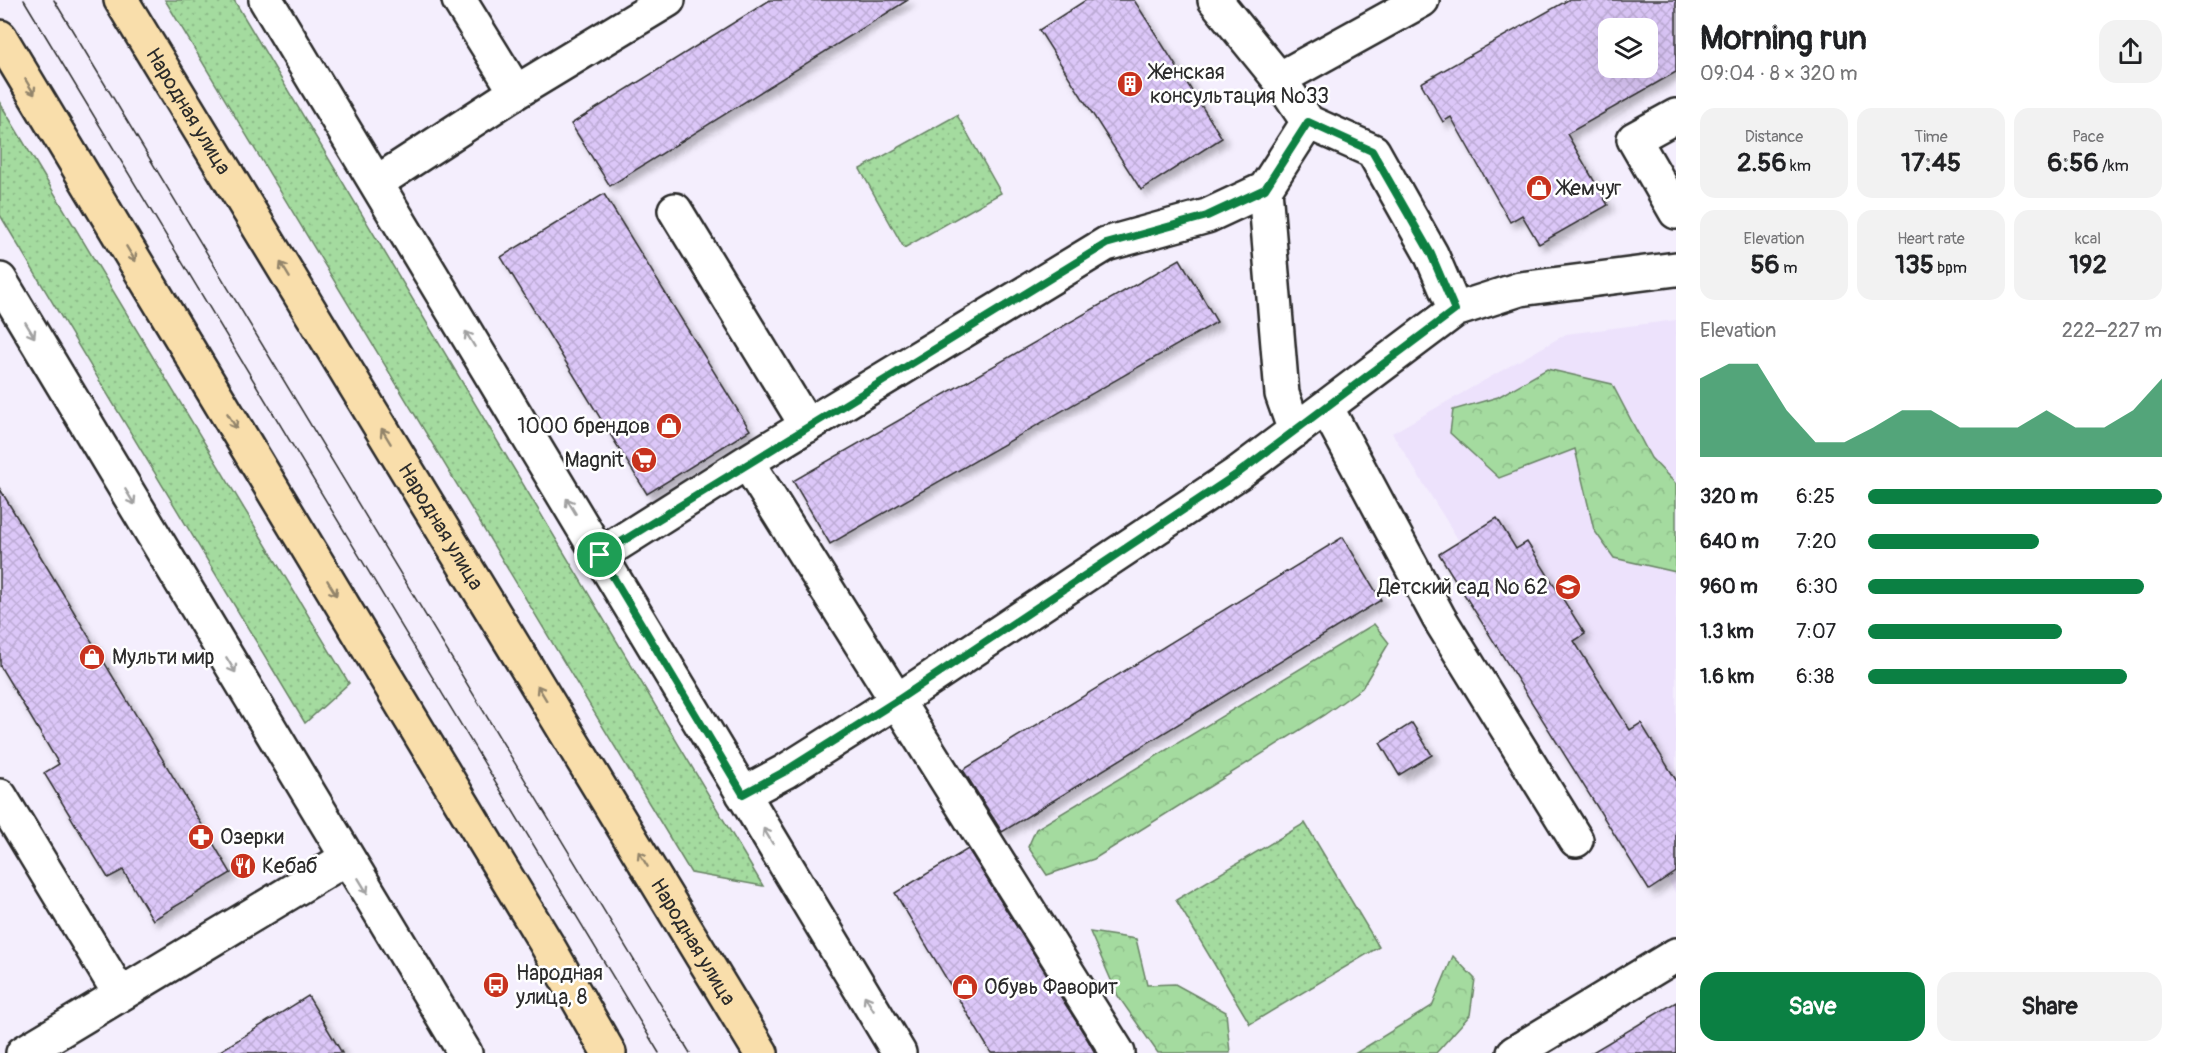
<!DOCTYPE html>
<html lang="en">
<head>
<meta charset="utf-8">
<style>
	body { margin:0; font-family:Pangolin,sans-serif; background:#f2f2f2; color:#202124; height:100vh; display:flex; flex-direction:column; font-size:22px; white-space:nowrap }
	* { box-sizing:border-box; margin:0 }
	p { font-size:20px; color:#757577 }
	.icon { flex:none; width:33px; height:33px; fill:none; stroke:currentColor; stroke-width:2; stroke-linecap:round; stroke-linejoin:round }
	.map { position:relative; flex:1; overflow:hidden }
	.side { display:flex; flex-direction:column; background:#fff; width:510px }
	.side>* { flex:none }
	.tools { position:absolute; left:1598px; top:18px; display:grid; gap:12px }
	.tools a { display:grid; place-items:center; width:60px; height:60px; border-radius:12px; background:#fff; box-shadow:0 6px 24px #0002; font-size:30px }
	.pin { position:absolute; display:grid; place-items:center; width:51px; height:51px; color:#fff; margin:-26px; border:3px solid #fff; border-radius:50%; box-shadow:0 2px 6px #0007 }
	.round { display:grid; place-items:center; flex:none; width:63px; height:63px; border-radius:18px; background:#f2f2f2 }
	.summary { display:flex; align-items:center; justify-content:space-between; height:102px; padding:0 24px }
	h1 { font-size:33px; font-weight:700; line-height:45px }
	.figures { display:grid; grid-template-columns:repeat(3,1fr); gap:9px; height:102px; padding:6px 24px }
	.figures div { display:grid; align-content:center; border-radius:15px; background:#f2f2f2; text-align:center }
	.figures b { font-size:26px; font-weight:700 }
	.figures small { font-size:16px; font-weight:400 }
	.figures p { font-size:16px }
	.chart { height:168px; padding:12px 24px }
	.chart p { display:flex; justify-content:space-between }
	.chart svg { width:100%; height:108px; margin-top:6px; fill:#0b8043; opacity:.7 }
	.primary-button { display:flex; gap:12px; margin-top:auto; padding:12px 24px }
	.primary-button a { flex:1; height:69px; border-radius:18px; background:#0b8043; color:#fff; font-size:24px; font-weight:700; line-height:69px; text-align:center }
	.primary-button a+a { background:#f2f2f2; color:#202124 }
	ul { padding:0 24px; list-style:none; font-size:20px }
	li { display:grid; grid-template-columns:96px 72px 1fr; align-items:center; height:45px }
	li i { height:15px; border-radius:8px; background:#0b8043 }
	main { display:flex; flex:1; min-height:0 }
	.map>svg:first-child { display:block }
	.built { fill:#ede2fc }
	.grass { fill:url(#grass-dots); stroke:#688365; stroke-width:1.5 }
	.forest { fill:url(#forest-crowns); stroke:#688365; stroke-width:1.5 }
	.building { fill:url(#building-cross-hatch); stroke:#2b2b2b; stroke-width:1.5; fill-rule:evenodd; filter:url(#shadow) }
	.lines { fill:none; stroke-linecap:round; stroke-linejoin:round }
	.minor-casing { stroke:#2b2b2b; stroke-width:38 }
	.major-casing { stroke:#2b2b2b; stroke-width:38 }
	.minor { stroke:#fff; stroke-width:33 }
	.major { stroke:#f9deab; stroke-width:33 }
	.tram { stroke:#2b2b2b; stroke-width:1.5 }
	.oneway { stroke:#92846b }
	.oneway2 { stroke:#a0a0a0 }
	.route-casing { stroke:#fff; stroke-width:12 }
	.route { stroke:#0b8043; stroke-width:8 }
	.labels { text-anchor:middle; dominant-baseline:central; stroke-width:5; stroke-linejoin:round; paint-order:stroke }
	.poi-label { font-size:21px; fill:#2b2b2b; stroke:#fff; text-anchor:start }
	.street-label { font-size:21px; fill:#2b2b2b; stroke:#fff }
</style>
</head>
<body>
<main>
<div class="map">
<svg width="1676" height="1053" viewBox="0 0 1676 1053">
	<defs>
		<pattern id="grass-dots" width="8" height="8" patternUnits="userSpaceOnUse" patternTransform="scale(1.5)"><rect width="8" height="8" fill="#a4db9f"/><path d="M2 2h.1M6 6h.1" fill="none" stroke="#8dbc89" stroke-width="1.8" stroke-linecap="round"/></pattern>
		<pattern id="forest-crowns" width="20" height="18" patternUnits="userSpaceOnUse" patternTransform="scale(1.5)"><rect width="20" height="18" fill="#a4db9f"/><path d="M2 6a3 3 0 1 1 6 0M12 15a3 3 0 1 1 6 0" fill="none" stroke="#8dbc89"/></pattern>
		<pattern id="building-cross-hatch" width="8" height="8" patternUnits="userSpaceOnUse" patternTransform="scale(1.5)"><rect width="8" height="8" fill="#dcc7f8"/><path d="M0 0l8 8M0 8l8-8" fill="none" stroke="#bdabd5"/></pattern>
		<filter id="shadow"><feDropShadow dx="5.5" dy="5.5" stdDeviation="3" flood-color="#0004"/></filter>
	</defs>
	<rect width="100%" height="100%" fill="#f4eefd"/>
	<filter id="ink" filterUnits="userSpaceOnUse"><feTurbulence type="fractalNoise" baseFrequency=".0167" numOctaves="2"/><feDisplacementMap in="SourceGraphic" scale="12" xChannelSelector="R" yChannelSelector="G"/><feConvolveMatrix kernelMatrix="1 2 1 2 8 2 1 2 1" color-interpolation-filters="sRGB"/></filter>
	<g filter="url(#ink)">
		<path class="built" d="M1676,320v574l-9,-16 -18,12 -210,-336 20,-13 -67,-108 174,-99z"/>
		<path class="grass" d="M165,0h69l529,886 -72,-13z
			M0,103l349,580 -44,40 -305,-508z
			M957,115l44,78 -97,55 -44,-79z
			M1305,823l74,124 -129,77 -74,-124z"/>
		<path class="forest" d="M1547,369l65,15 39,74 25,26v88l-62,-14 -20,-28 -19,-81 -76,29 -49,-45 3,-23 45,-13z
			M1374,624l15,19 -27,45 -38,27 -230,144 -47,16 -19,-28 8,-18z
			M1090,932l46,7 11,46 28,-1 51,28 4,41h-72l-40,-57z
			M1453,956l22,23 -5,36 -34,38h-80l76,-47z"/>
		<path class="building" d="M770,0h138l-298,186 -39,-62z
			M1086,0h48l88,138 -81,52 -102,-160z
			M1568,0h108v72l-109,62 41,71 -69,39 -17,-29 -12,7 -59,-105 -8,5 -22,-39zM1608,28h39v40h-39z
			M604,194l146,236 -103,64 -146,-237z
			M1180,259l37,63 -387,222 -37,-63z
			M0,489l231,384 -78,47 -30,-50 -15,8 -64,-105 15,-9 -59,-98z
			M1497,518l19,31 11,-7 58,92 -11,7 56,89 11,-7 35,57v92l-27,18 -210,-336z
			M1343,537l38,63 -379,232 -39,-62z
			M1412,723l20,32 -33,20 -19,-32z
			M968,849l118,188 9,16h-104l-96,-160z
			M308,996l34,57h-125z
			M1676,1002v51h-85z"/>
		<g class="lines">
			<g class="minor-casing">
				<path id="minor" d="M266,0l633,1053
					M1279,79l143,-79
					M516,92l152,-92
					M1676,116l-42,23 42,73
					M376,183l140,-91 -57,-92
					M675,210l132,216
					M0,280l465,773
					M1455,310l65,-21 156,-20
					M1326,407l113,211 137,222
					M1295,431l-13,-37 -17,-205 43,-67
					M600,555l147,-93
					M743,794l41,-22 114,-72 339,-226 218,-164 -24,-56 -58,-103 -65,-29 -29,-43 -64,-79
					M0,796l120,198
					M23,1053l324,-195
					M1118,1053l-371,-591 359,-218 101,-28 58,-27
					M1514,1053l162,-98"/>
			</g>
			<g class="major-casing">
				<g id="major">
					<path id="s1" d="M121,0l640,1053"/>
					<path d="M0,37l546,906 63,110"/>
				</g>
			</g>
			<use href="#minor" class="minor"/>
			<use href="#major" class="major"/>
			<path class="tram" d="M24,0l635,1053
				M54,0l636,1053"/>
		</g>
		<defs><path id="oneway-shaft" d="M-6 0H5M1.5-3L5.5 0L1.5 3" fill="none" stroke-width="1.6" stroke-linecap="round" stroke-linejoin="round" transform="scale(1.5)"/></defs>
		<g class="oneway">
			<use href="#oneway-shaft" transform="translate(30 87) rotate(59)"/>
			<use href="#oneway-shaft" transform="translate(131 254) rotate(59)"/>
			<use href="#oneway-shaft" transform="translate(285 270) rotate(-121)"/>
			<use href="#oneway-shaft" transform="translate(232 421) rotate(59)"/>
			<use href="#oneway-shaft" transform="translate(386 436) rotate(-121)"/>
			<use href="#oneway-shaft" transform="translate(332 588) rotate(59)"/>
			<use href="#oneway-shaft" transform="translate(542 693) rotate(-121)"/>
			<use href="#oneway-shaft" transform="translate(643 859) rotate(-121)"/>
		</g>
		<g class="oneway2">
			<use href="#oneway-shaft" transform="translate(30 330) rotate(59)"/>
			<use href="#oneway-shaft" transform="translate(470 339) rotate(-121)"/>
			<use href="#oneway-shaft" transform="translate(130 497) rotate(59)"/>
			<use href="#oneway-shaft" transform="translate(571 506) rotate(-121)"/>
			<use href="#oneway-shaft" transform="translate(231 665) rotate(59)"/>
			<use href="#oneway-shaft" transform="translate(768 836) rotate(-121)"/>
			<use href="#oneway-shaft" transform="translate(363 886) rotate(59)"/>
			<use href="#oneway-shaft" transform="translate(869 1003) rotate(-121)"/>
		</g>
	</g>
	<g class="lines" filter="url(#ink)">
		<g class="route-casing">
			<path id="route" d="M1308,122l64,29 59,103 24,56 -218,164 -339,226 -114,72 -41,22 -143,-239 506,-311 101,-28 58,-27z"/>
		</g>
		<use href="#route" class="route"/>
	</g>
	<defs>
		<g id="building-disc" transform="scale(1.35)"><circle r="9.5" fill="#c8321e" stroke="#fff"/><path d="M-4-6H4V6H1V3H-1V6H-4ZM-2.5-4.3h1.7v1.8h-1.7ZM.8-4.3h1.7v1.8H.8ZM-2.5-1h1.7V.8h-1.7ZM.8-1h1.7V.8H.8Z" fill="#fff"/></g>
		<g id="shop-disc" transform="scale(1.35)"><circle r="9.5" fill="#c8321e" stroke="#fff"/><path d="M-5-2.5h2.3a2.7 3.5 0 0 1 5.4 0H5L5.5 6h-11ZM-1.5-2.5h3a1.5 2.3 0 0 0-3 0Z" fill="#fff"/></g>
		<g id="supermarket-disc" transform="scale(1.35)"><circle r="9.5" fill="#c8321e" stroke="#fff"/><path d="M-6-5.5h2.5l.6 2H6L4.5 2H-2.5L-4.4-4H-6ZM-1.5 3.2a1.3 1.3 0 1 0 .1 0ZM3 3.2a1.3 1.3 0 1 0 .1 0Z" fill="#fff"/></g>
		<g id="school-disc" transform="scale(1.35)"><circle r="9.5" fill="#c8321e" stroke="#fff"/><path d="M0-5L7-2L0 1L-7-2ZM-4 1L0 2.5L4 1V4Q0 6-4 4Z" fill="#fff"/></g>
		<g id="pharmacy-disc" transform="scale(1.35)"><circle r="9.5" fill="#c8321e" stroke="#fff"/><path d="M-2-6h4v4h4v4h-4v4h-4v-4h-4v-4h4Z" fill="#fff"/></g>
		<g id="restaurant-disc" transform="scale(1.35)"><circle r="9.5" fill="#c8321e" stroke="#fff"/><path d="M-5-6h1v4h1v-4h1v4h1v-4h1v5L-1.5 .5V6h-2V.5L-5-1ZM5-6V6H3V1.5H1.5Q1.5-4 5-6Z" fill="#fff"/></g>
		<g id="bus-disc" transform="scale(1.35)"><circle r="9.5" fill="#c8321e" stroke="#fff"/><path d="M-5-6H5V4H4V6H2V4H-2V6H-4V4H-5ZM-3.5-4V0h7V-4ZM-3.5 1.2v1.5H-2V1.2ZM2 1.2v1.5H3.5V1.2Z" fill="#fff"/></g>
	</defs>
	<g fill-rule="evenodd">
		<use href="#building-disc" x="1130" y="84"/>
		<use href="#shop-disc" x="1539" y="188"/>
		<use href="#shop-disc" x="669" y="426"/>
		<use href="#supermarket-disc" x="644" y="460"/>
		<use href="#school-disc" x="1568" y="587"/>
		<use href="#shop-disc" x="92" y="657"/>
		<use href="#pharmacy-disc" x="201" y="837"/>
		<use href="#restaurant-disc" x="243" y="866"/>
		<use href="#bus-disc" x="496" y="985"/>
		<use href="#shop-disc" x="965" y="987"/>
	</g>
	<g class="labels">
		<g class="poi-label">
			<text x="1150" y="72">Женская<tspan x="1150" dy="24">консультация №33</tspan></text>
			<text x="1558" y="188">Жемчуг</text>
			<text x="650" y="426" text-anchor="end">1000 брендов</text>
			<text x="624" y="460" text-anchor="end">Magnit</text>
			<text x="1548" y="587" text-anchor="end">Детский сад № 62</text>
			<text x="112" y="657">Мульти мир</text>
			<text x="220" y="837">Озерки</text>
			<text x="262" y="866">Кебаб</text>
			<text x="516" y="973">Народная<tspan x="516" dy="24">улица, 8</tspan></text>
			<text x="984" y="987">Обувь Фаворит</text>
		</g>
		<g class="street-label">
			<text stroke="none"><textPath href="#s1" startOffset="130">Народная улица</textPath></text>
			<text stroke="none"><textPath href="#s1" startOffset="616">Народная улица</textPath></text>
			<text stroke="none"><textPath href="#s1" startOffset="1102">Народная улица</textPath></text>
		</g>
	</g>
</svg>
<div class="tools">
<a><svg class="icon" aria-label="layers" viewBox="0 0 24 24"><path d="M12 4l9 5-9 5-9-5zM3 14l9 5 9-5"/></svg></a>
</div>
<div class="pin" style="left:600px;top:555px;background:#1e9e55"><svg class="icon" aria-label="arrive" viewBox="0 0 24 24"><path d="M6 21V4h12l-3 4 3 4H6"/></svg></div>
</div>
<section class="side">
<div class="summary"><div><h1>Morning run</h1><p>09:04 · 8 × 320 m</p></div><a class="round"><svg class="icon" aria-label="share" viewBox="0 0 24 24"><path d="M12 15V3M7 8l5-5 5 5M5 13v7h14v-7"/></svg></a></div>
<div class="figures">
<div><p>Distance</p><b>2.56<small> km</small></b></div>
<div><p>Time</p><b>17:45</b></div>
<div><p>Pace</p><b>6:56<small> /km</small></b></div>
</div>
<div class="figures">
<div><p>Elevation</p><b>56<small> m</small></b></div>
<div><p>Heart rate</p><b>135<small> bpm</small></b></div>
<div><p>kcal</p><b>192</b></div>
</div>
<div class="chart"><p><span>Elevation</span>222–227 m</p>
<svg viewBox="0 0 160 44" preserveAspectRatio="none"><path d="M0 44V12L10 6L20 6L30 25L40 38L50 38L60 32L70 25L80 25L90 32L100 32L110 32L120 25L130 32L140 32L150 25L160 12V44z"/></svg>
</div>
<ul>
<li><b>320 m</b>6:25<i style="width:100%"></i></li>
<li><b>640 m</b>7:20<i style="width:58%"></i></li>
<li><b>960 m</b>6:30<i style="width:94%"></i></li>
<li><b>1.3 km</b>7:07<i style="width:66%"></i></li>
<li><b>1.6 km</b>6:38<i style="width:88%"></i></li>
</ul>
<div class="primary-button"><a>Save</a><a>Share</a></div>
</section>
</main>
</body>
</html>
